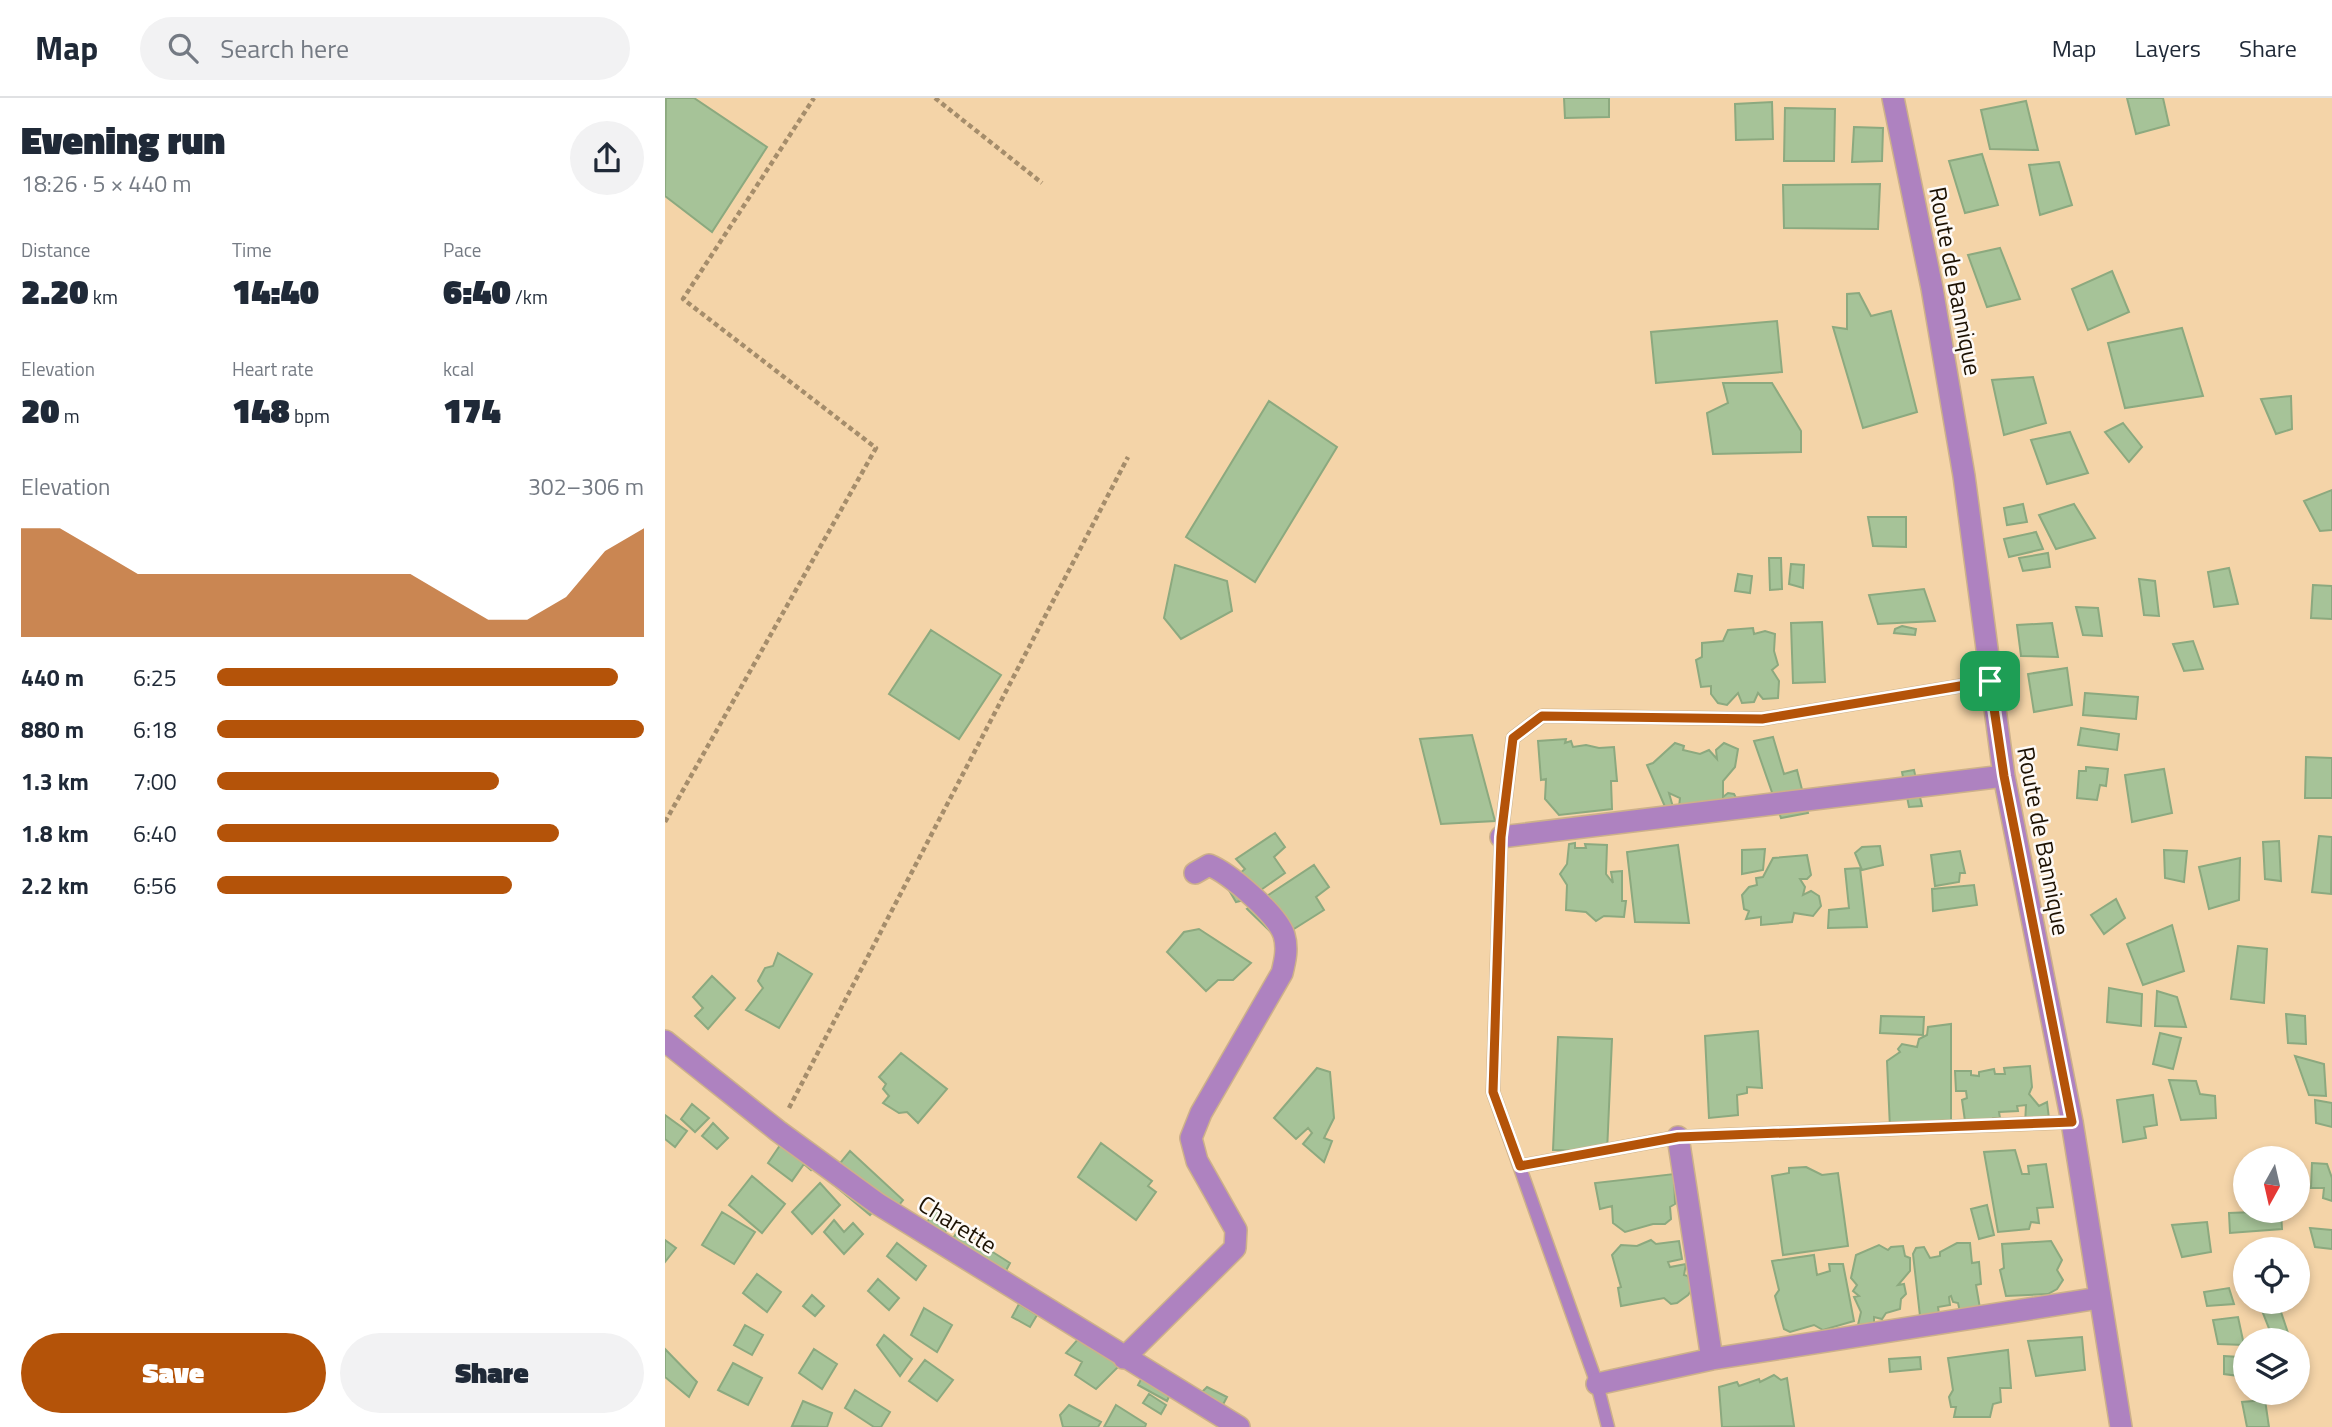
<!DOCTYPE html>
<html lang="en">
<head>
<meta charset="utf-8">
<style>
	body { margin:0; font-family:"Titillium Web",sans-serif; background:#f2f2f3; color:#1f2937; height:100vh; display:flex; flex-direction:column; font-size:26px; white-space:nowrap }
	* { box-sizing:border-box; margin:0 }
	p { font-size:23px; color:#747a83 }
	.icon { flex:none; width:38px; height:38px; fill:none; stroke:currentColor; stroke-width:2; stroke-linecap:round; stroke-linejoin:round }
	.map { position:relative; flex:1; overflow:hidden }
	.panel { display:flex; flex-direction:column; background:#fff; width:665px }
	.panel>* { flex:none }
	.needle { width:46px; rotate:188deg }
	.controls { position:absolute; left:1568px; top:1048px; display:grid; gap:14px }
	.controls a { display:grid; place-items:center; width:77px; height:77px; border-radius:50%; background:#fff; box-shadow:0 4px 10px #0003; font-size:35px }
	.pin { position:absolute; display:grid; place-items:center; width:60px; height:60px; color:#fff; margin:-30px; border-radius:14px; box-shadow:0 4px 10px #0006 }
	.round { display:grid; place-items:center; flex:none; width:74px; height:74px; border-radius:37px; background:#f2f2f3 }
	.headline { display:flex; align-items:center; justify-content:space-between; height:119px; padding:0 21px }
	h1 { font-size:38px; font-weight:800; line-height:52px }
	.stats { display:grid; grid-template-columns:repeat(3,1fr); gap:10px; height:119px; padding:7px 21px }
	.stats div { display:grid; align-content:center }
	.stats b { font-size:35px; font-weight:800 }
	.stats small { font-size:19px; font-weight:400 }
	.stats p { font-size:19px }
	.chart { height:196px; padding:14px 21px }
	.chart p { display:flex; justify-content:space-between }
	.chart svg { width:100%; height:126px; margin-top:7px; fill:#b45309; opacity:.7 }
	.button { display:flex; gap:14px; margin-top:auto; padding:14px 21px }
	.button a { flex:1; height:80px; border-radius:42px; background:#b45309; color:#fff; font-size:28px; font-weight:800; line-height:80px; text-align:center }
	.button a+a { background:#f2f2f3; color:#1f2937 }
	ul { padding:0 21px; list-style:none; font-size:23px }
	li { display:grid; grid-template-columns:112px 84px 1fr; align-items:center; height:52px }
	li i { height:18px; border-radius:9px; background:#b45309 }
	header { display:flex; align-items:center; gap:42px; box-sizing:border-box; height:98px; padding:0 35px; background:#fff; border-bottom:2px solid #e0e1e3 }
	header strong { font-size:33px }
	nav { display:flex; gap:38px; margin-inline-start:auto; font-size:24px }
	.search { width:490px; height:63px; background:#f2f2f3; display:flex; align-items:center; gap:18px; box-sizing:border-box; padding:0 24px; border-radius:38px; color:#747a83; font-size:26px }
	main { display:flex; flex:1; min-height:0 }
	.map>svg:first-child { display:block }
	.building { fill:#a6c398; stroke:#8ca97f; stroke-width:2 }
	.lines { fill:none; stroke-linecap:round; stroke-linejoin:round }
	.lane-casing { stroke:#cdb18a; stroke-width:15 }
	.street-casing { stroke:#cdb18a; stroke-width:24 }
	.path { stroke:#a58d6b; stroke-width:4.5; stroke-dasharray:5 3.5; stroke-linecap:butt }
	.lane { stroke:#ae82c0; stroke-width:12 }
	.street { stroke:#ae82c0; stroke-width:21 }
	.route-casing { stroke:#fff; stroke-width:14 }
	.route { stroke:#b45309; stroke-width:9 }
	.labels { text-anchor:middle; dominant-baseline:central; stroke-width:5; stroke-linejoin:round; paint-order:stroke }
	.street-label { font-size:24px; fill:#1d1203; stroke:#fefaf6 }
</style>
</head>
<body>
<header>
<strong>Map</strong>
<div class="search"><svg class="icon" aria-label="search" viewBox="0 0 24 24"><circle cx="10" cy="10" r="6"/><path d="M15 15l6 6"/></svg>Search here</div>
<nav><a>Map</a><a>Layers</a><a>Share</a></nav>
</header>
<main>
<section class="panel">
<div class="headline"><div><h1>Evening run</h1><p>18:26 · 5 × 440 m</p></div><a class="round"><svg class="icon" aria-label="share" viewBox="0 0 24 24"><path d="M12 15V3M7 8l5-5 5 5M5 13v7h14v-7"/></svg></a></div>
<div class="stats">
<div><p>Distance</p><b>2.20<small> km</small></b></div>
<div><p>Time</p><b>14:40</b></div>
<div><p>Pace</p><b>6:40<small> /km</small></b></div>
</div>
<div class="stats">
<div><p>Elevation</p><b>20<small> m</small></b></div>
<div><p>Heart rate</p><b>148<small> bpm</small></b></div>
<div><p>kcal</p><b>174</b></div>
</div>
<div class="chart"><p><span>Elevation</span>302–306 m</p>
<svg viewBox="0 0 160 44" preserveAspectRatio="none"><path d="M0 44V6L10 6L20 14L30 22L40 22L50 22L60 22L70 22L80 22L90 22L100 22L110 30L120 38L130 38L140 30L150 14L160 6V44z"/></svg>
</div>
<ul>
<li><b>440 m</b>6:25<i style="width:94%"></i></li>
<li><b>880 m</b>6:18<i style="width:100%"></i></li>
<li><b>1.3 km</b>7:00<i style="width:66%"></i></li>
<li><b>1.8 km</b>6:40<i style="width:80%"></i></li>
<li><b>2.2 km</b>6:56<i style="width:69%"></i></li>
</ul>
<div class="button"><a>Save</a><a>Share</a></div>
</section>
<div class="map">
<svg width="1667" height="1329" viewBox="0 0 1667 1329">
	<rect width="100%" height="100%" fill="#f4d4a8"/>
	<path class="building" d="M1,0h28l73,49 -55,85 -47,-36z
		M899,0h45v19l-44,1z
		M1462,0h36l6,27 -33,9z
		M1361,3l12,49 -48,-1 -9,-39z
		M1107,4l1,37 -37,1 -1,-36z
		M1120,10l50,1 -1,52h-50z
		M1189,29l29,1 -1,33 -30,1z
		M1317,56l16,51 -33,8 -16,-52z
		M1394,64l13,43 -32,10 -11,-50z
		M1215,86l-2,45 -94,-1 -1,-43z
		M1335,150l20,51 -33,8 -19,-52z
		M1447,173l17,41 -41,18 -16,-41z
		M1194,195l12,23 20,-5 26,101 -54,16 -30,-101 14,2v-35z
		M1112,223l5,51 -126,11 -5,-51z
		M1517,230l21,68 -78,12 -17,-65z
		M1368,279l13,46 -42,12 -12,-55z
		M1058,285h49l29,48v21l-88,2 -6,-41 21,-10z
		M1626,298l1,33 -16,5 -15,-35z
		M604,303l68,46 -82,135 -69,-45z
		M1458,325l19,24 -13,15 -24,-30z
		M1405,334l18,41 -41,11 -16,-44z
		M1667,392v40l-12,1 -16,-30z
		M1358,406l4,18 -20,3 -3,-17z
		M1409,406l21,34 -39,11 -17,-34z
		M1203,419h38v30l-33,-1z
		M1371,434l7,17 -34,8 -5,-18z
		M1383,455l2,14 -27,4 -4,-13z
		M1104,460h12l1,31 -12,1z
		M1126,466l13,1 -1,23 -14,-4z
		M510,467l52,16 5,30 -51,28 -17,-21z
		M1564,470l9,36 -24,3 -6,-35z
		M1073,476l14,2 -2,17 -15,-2z
		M1474,481l16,2 4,35 -15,-1z
		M1648,487l19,1v33l-21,-1z
		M1259,491l11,32 -57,3 -9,-29z
		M1411,509l22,1 4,28 -19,-1z
		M1157,524l3,60 -32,1 -2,-60z
		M1387,525l6,34 -37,-1 -4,-31z
		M1237,528l14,3 -1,6 -21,-2 1,-4z
		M1088,530l1,6 11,-3 10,3 -1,17 4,14 -6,5 7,11 -1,17 -15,1 -5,-6 -4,9 -12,1 -4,-10 -11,12 -9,-2 -7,-9v-8l-10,1 -5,-27 6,-3v-14l21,-2 5,-11z
		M266,532l70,45 -42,64 -70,-45z
		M1528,543l10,28 -19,2 -11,-27z
		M1402,570l5,37 -38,7 -6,-38z
		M1420,595l53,4 -2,22 -53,-4z
		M1416,630l38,6 -2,16 -39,-5z
		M807,637l23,86 -54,3 -21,-85z
		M1108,639l11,37 13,-4 11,43 -27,5 -27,-77z
		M901,641l-1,4 6,-2 2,6 13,-2 13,3 15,-1 3,34h-6l1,28 -53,6 -14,-16 1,-20 -5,1 -3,-39z
		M1010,645l9,3 -1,4 17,4 9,-4 8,9 -1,-9 8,-7 14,6 -3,18 -12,14v16l5,-4 6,1 4,8 -59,5 1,-9 -11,-5 4,14 -7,2 -19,-44 6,-2z
		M1641,659l26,1v40h-27z
		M1421,669l22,2 -2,17 -6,-1 -3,15 -20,-2 2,-27h7z
		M1499,671l8,44 -40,9 -7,-47z
		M1249,672l8,36 -13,1 -7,-35z
		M610,735l10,14 -11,10 11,16 -37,26 -12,3 -10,-17 19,-16 -9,-10z
		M1654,738l13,1 -1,57 -19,-2z
		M1614,743l2,40 -16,-2 -2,-37z
		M910,745v5h11l-1,-4 22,1 -1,29 7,9 -2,-11 11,-1v30h4l-2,16 -20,-1 -8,5 -10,-9 -20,-2 1,-25 -7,-11 7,-10 2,-20z
		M1013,747l11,78 -54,-1 -8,-70z
		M1215,748l3,19 -21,5 -7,-17 7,-6z
		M1100,751l-2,21 -21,4v-24z
		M1499,752l23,1 -3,31 -19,-4z
		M1295,753l5,22h-5l-1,9 -24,4 -4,-31z
		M1142,757l4,20 -4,4h-7l5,8 -2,8 8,-4 8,5 2,10 -8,10 -19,-3 -2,9 -31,3v-8l-15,2 3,-8 -5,-2 -2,-14 7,-8 8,-2 -1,-7 7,-1 10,-19z
		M1575,760l-1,42 -30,9 -10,-42z
		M649,767l15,22 -13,10 8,13 -46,29 -31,-30z
		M1195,770l7,59 -39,1 1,-18 20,-2 -4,-39z
		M1309,787l3,20 -44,6 -1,-22z
		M1451,801l9,19 -21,16 -13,-19z
		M1507,827l12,46 -41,14 -16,-41z
		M534,831l52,34 -18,17h-15l-12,11 -39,-39 17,-20z
		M1573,848l29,3 -3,54 -33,-4z
		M113,855l34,21 -33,54 -33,-18 17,-22 -5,-7 7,-13 8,-2z
		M47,878l23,22 -27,31 -13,-13 8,-8 -10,-11z
		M1444,890l33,6 -1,32 -34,-4z
		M1492,893l20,6 9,30 -31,-1z
		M1621,916l19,2 1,28 -18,-1z
		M1216,918l43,1 -1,18 -43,-2z
		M1286,926v105l-61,-1 -3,-67 13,-9 -2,-3 4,-5 15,3 2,-8 8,-4 1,-8z
		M1093,933l4,57 -15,-1v6l-10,2 1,20 -29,3 -4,-82z
		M1495,935l21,5 -8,31 -20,-5z
		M893,939l54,2 -5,113 -54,-2z
		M236,955l46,36 -29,34 -11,-11 -8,1 -16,-10 6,-7 -6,-7 3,-5 -7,-7z
		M1630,958l29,8 2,32 -17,-1z
		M1365,968l2,21 -3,7 10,12 8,-4 3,25 -25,-2 1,-20 -9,1 1,5 -19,1 1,6h-7l-3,4 -25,-1 -3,-21 5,-2 -1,-7h-10l-1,-20h16v4l8,1v-4l15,-3 1,5h10l-1,-6z
		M652,970l13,4 4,46 -10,20 8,3 -8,21 -21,-18 9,-11 -4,-5 -12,11 -22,-21z
		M1504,982l27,1 4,13 15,2 1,22 -35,2z
		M1488,997l4,30 -13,2 2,11 -23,4 -6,-42z
		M1650,1002l17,3v24l-16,-4z
		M27,1006l17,14 -14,14 -14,-13z
		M0,1017l22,16 -12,16 -10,-8z
		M48,1025l15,15 -11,11 -15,-13z
		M126,1031l33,26 -13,15 -7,-6 -12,17 -24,-18z
		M436,1045l51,38 -4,5 8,6 -20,28 -58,-43z
		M1350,1052l7,24h7l-1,-8 18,-2 7,43 -16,1 2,15 -8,-1 -2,7 -31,3 -14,-80z
		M185,1053l53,49 -12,15 -15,-7 -6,7 -43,-36z
		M1647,1065l15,1 5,14v23l-9,-3 1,-10h-13z
		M1141,1069l16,8 16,-2 10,73 -65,9 -11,-79 17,-3v-5z
		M1009,1076l1,30 -5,3 1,12 -6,5h-12l-28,8 -12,-9 -1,-17 -12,3 -5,-26z
		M87,1078l33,28 -23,29 -33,-28z
		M155,1085l20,22 -28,29 -20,-22z
		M1322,1107l7,30 -15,4 -8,-30z
		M269,1110l18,10 -11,23 -18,-9z
		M1616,1113l1,18 -52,4 -1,-20z
		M57,1114l33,20 -21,32 -32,-19z
		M169,1122l10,12 9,-9 10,11 -19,20 -20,-22z
		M1542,1124l4,30 -29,5 -10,-32z
		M1645,1130l22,2v19l-17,-2z
		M293,1132l52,33 -10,19 -53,-33z
		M0,1142l11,8 -11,14z
		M986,1142l5,4 23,-3 3,18 -14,3 2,5 16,-3 -2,11 4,1 4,13 -4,6 -11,8 -6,1 -7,-6 -43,8 -3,-18 3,-1 -9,-32 9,-10 16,1z
		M1386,1143l11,19 -5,10 6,10 -6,9 -9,5 -42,2 -6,-26 4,-2 -2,-24z
		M232,1145l29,23 -10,14 -29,-24z
		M1292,1145h13l2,20 7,-1 2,22 -5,1 5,29 -20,2 -3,-13 -5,-1 -2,-6 -2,1 1,8 -12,2 1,7 -19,2 -7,-62 3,-6 8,-1 6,11 10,-2v-4z
		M1214,1147l9,5 3,-3 12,-1 2,10 5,2v13l-12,14 6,-1 2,10 -5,5 -1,10 -14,4 -4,6 -8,-2v7l-16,1 3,-13 -7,-15 5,-1 -6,-5 4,-6 -6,-7 5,-23z
		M1149,1157l3,20 13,-4 -1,-7h14l11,57 -31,9 -9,-5 -24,7 -6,-3 -9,-33 4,-6 -7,-29z
		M92,1176l24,18 -14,20 -24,-19z
		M213,1181l21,19 -10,12 -21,-19z
		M1564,1190l5,16 -27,2 -3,-14z
		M147,1197l12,11 -9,10 -12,-10z
		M354,1206l18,11 -7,12 -18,-10z
		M1614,1208l9,27 -16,3 -11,-28z
		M259,1210l28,17 -15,27 -26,-17z
		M1573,1219l6,28 -26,-1 -5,-24z
		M80,1227l18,10 -11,20 -18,-10z
		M219,1237l28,24 -12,17 -23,-31z
		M1417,1239l3,33 -49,6 -8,-35z
		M414,1240l41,27 -24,24 -21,-14 7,-13 -16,-9z
		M0,1251l32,33 -8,15 -24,-20z
		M149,1251l23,15 -15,25 -23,-16z
		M1343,1252l3,38h-11l1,14 -8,2 -3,13h-36l2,-10h-5l-2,-10 4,-7 -5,-32z
		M1559,1258l15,1v19l-15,-2z
		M1255,1259l1,12 -31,3 -1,-13z
		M260,1262l28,20 -16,21 -28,-20z
		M68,1265l29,15 -14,27 -30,-15z
		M480,1274l28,16 -6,13 -29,-16z
		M1109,1277l7,5 6,-2 7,48 -72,1 -3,-40 18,-5 2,4 20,-7 1,3z
		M542,1289l20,10 -13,25 -13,-29z
		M190,1292l35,22 -9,15h-7l-29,-19z
		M484,1296l17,11 -5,9 -18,-11z
		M1600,1302l4,27h-22l-5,-25z
		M138,1303l29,12 -5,14 -35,-1z
		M404,1307l32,17 -3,5h-35l-3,-12z
		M451,1307l30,19 -1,3h-41z"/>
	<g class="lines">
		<g class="lane-casing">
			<path id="lane" d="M855,1068l158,-29 394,-15
				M943,1329l-11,-43 -104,-292 8,-255 12,-99 29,-22 220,3 228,-38"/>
		</g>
		<g class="street-casing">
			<path id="street" d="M1228,0l39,190 32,188 40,300 68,346 49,305
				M836,739l503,-61
				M0,943l113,90 100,73 361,223
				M1013,1039l34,222
				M459,1260l111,-110 1,-18 -39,-69 -6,-23 10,-25 81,-140c3,-12 6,-25 2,-38 -7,-21 -55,-62 -75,-70l-14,8
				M932,1286l115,-25 387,-61"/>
		</g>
		<path class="path" d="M270,0l107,85
			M0,724l211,-374 -193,-149 131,-201
			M124,1010l339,-651"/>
		<use href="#lane" class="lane"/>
		<use href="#street" class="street"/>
	</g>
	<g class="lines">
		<g class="route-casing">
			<path id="route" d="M1325,583l14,95 68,346 -394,15 -158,29 -27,-74 8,-255 12,-99 29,-22 220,3z"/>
		</g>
		<use href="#route" class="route"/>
	</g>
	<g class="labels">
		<g class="street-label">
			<text transform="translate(1291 183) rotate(79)">Route de Bannique</text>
			<text transform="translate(1379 743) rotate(79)">Route de Bannique</text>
			<text transform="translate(293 1126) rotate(32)">Charette</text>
		</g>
	</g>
</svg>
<div class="controls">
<a><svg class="needle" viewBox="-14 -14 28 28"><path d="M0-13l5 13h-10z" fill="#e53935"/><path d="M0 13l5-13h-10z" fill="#747a83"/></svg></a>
<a><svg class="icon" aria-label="locate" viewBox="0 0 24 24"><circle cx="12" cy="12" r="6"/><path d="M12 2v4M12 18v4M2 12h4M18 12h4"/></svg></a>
<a><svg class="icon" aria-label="layers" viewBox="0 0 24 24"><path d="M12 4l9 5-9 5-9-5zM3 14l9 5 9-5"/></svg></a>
</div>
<div class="pin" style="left:1325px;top:583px;background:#1e9e55"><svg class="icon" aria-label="arrive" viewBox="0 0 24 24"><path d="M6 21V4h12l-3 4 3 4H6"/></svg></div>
</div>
</main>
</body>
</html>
